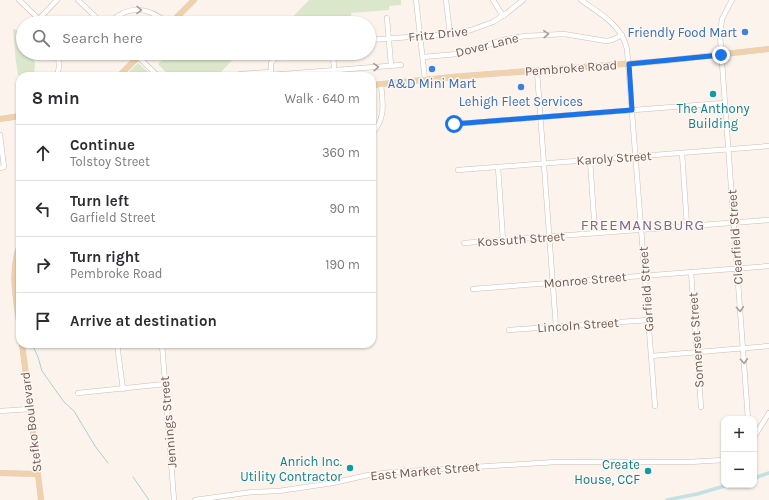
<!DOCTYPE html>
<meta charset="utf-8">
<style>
:root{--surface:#fff;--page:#f2f2f3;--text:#2b2b33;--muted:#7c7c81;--line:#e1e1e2}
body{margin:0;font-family:Karla,sans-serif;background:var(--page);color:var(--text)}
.controls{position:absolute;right:12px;bottom:12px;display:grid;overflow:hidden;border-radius:8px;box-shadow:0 1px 3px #0004}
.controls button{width:36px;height:36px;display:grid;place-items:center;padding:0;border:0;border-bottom:1px solid var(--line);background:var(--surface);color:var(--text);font:20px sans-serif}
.stop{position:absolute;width:12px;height:12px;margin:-9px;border:3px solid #1a73e8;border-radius:50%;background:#fff}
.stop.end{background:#1a73e8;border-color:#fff;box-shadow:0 1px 4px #0008}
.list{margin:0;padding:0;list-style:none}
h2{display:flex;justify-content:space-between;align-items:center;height:52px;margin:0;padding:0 16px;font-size:17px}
h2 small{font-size:13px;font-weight:400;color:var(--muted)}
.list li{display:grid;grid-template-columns:26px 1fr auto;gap:12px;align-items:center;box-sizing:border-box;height:56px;padding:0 16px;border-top:1px solid var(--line)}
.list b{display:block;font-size:15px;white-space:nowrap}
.list p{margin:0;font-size:13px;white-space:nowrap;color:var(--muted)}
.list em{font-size:13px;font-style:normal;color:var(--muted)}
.icon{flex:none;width:22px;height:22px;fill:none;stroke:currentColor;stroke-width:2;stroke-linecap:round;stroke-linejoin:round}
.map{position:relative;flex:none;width:769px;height:500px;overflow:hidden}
.search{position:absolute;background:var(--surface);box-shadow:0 1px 3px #0004;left:16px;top:16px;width:360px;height:44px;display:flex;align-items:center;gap:10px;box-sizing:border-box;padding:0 14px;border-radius:22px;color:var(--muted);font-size:15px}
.panel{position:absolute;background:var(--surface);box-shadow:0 1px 3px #0004;left:16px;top:72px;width:360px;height:276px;border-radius:12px}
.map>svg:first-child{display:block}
.green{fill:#dae7cb}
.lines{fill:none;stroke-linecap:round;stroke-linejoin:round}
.stream{stroke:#a9d1d3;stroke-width:1}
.canal{stroke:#c2e1e3;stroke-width:3.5}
.minor-casing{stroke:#cebdb5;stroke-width:5.5}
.major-casing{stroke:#d8d1ce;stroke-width:6}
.minor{stroke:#fff;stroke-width:4.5}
.major{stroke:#f1d0ac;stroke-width:5.5}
.oneway{stroke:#ab9b97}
.route{stroke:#1a73e8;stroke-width:5}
.shop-dot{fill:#3f7fe0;stroke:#fdf8f2;stroke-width:1.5}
.culture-dot{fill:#0f9aa8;stroke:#fdf8f2;stroke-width:1.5}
.labels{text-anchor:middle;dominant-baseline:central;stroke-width:3;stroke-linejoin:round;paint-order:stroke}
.shop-label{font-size:13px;fill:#366cbe;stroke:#fdf8f2}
.street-label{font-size:13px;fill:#735951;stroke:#fdf8f2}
.culture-label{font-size:13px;fill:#0d838f;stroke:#fdf8f2;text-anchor:end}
.quarter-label{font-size:15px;letter-spacing:1px;fill:#7e698e;stroke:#fdf8f2}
</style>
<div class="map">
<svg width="769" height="500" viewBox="0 0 769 500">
<rect width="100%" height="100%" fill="#fbf3ec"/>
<g class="green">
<path d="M309,0H401V5L389,6V10L351,13L352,23H287Z"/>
<path d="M13,29H15L23,37V53H33L35,64L34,76H20V86L16,62Z"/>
<path d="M169,53H174L178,57L189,53H239L217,76H170L158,64Z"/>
<path d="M138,63L152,76H125Z"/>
</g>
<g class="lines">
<g class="stream">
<path d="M32,344L38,357L42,371L64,402L74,411L95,446L108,463"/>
<path d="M133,477L149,500"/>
</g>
<g class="canal">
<path d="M754,478L769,473"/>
<path d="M667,500L697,494L728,485"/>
</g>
<g class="minor-casing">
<g id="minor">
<path d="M19,0L43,23"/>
<path d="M78,0L102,23"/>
<path d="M416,0L425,80"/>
<path d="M446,0L450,34"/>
<path d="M493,0L503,16"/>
<path d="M581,0C599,13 622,25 627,49L655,406"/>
<path d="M732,0L722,19L720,35L748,419"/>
<path d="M387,18L391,65"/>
<path d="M39,19L57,0"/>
<path d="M109,23C129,4 148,7 168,23"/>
<path d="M369,40L450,34L471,30L493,22L507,13L523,0"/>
<path d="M134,53L158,76"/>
<path d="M333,53L334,70"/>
<path d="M423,57L457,54L507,39L525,36L564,34L606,41L612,40L622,35"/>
<path d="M537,71L556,327"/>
<path d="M240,74L271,72"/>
<path d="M271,74V63L280,53"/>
<path d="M271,75L401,65"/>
<path d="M57,76L59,67L58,53"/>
<path d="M454,124L724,103"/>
<path d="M372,134C386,117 383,105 381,84"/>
<path d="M0,135L4,167L0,168"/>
<path d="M682,153L687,226"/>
<path d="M590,160L595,233"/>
<path d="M498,167L503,240"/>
<path d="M458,170L769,146"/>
<path d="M464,243L769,220"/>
<path d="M691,272L701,407"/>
<path d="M473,289L769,266"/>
<path d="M509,330L648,320"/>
<path d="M117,344L123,389"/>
<path d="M162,344L174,500"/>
<path d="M651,356L769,346"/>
<path d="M78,393L165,384"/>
<path d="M0,411L30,409"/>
<path d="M754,437L769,413"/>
<path d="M195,500L252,492L279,491L333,483L368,475L393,472L556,462H689L724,460"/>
</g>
</g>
<g class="major-casing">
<g id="major">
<path d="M171,23L194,0"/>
<path d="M119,76L142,53"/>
<path d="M372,85L463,76L663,61L769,49"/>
<path d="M0,119L20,116"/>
<path d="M20,245C9,272 17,302 20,330"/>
<path d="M22,344L29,398L41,500"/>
<path d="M0,473L37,474"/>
</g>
</g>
<use href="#minor" class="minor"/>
<use href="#major" class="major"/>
</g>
<defs><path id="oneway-chevron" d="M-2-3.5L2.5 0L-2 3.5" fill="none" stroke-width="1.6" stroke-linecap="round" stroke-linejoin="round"/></defs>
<g class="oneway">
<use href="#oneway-chevron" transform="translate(139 10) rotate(1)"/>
<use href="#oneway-chevron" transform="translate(546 34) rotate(-3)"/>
<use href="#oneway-chevron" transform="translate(376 67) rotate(-4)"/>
<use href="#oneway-chevron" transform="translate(740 309) rotate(86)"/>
<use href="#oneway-chevron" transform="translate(744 361) rotate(86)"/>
</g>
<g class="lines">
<path class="route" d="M454,124L632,110L629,64L721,55"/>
</g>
<g class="shop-dot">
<circle cx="745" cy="32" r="4"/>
<circle cx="432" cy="69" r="4"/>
<circle cx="521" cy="87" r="4"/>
</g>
<g class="culture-dot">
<circle cx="713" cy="94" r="4"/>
<circle cx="350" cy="468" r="4"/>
<circle cx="648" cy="471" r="4"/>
</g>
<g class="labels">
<g class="shop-label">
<text x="737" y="32" text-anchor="end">Friendly Food Mart</text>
<text x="432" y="83">A&amp;D Mini Mart</text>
<text x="521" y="101">Lehigh Fleet Services</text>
</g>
<g class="street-label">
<text transform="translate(438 34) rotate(-6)">Fritz Drive</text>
<text transform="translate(487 45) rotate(-14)">Dover Lane</text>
<text transform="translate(571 68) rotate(-4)">Pembroke Road</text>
<text transform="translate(614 158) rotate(-4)">Karoly Street</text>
<text transform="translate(735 237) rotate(-94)">Clearfield Street</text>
<text transform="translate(521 239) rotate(-4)">Kossuth Street</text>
<text transform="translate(585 280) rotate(-5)">Monroe Street</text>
<text transform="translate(646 289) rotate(-94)">Garfield Street</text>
<text transform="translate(578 325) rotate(-4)">Lincoln Street</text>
<text transform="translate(696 340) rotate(-94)">Somerset Street</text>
<text transform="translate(31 422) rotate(-97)">Stefko Boulevard</text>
<text transform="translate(168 422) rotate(-95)">Jennings Street</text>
<text transform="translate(425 471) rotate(-5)">East Market Street</text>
</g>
<g class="culture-label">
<text x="713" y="108" text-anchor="middle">The Anthony<tspan x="713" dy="15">Building</tspan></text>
<text x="342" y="461">Anrich Inc.<tspan x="342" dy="15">Utility Contractor</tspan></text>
<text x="640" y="464">Create<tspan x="640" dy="15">House, CCF</tspan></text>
</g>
<g class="quarter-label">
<text x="643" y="225">FREEMANSBURG</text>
</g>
</g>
</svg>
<div class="controls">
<button>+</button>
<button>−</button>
</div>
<div class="stop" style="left:454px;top:124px"></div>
<div class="stop end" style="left:721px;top:55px"></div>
<div class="search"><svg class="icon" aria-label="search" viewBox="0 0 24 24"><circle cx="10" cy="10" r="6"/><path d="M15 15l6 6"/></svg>Search here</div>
<section class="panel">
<h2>8 min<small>Walk · 640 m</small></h2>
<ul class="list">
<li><svg class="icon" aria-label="ahead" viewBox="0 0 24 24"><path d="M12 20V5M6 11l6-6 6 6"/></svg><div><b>Continue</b><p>Tolstoy Street</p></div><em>360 m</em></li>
<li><svg class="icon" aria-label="left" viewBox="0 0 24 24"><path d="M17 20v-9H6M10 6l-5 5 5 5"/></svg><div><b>Turn left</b><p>Garfield Street</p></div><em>90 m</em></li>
<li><svg class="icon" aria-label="right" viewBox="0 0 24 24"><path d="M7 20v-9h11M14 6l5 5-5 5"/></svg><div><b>Turn right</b><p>Pembroke Road</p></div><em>190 m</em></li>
<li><svg class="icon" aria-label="arrive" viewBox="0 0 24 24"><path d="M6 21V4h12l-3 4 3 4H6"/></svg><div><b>Arrive at destination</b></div></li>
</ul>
</section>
</div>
